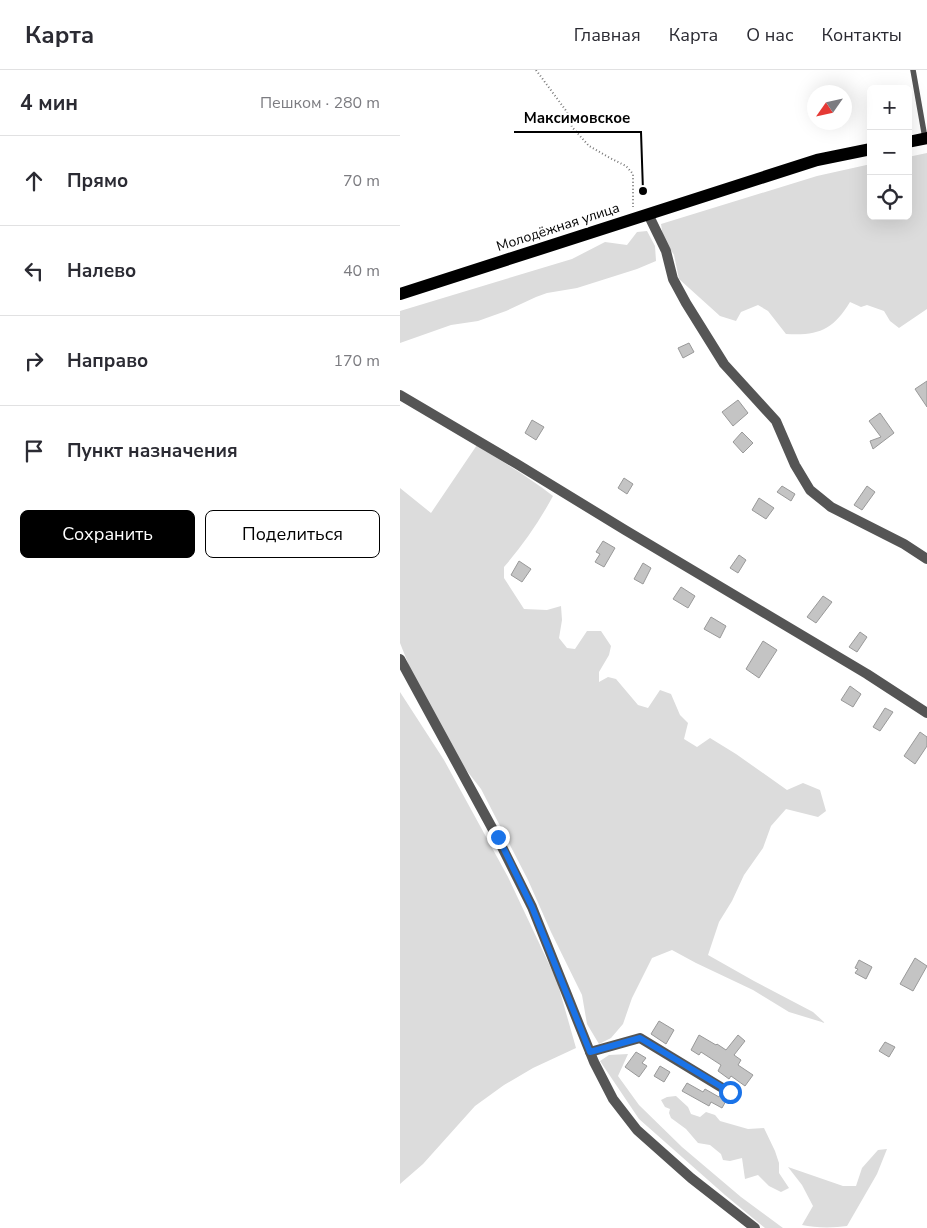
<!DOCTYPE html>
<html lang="ru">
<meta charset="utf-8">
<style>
:root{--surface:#fff;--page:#f7f7f7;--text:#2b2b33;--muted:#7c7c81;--line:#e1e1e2;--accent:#000}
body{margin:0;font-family:"Nunito Sans",sans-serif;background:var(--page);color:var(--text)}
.controls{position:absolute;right:15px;top:15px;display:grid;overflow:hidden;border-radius:8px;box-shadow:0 5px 20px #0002}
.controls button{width:45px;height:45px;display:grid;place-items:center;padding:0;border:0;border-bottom:1px solid var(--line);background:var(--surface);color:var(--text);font:25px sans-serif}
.compass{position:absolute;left:407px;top:15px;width:45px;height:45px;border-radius:50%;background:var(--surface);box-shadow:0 5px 20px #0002;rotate:236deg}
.stop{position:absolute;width:15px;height:15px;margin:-11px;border:4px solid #1a73e8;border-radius:50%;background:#fff}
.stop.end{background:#1a73e8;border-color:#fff;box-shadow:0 1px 5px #0008}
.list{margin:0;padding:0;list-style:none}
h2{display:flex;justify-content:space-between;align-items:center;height:65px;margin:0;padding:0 20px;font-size:21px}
h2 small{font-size:16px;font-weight:400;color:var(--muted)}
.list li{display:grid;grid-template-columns:32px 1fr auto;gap:15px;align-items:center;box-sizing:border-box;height:90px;padding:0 20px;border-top:1px solid var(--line)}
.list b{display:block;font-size:19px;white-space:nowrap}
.list em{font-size:16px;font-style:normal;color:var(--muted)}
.actions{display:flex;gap:10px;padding:15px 20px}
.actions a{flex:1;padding:11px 0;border:1px solid var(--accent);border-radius:8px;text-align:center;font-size:18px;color:var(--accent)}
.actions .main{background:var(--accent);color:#fff}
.icon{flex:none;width:28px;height:28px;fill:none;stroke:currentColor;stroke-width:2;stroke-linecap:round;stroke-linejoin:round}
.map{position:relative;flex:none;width:527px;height:1158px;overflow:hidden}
header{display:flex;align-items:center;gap:30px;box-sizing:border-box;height:70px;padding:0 25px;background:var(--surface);border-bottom:1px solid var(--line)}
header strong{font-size:24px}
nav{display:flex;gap:28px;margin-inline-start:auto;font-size:18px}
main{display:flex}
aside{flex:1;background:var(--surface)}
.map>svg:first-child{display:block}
.green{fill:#dcdcdc}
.building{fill:#c4c4c4;stroke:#999}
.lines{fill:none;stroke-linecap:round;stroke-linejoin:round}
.path{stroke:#777;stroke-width:2;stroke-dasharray:1 2.5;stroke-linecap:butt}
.lane{stroke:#555;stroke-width:5.5}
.street{stroke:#555;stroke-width:10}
.primary{stroke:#000;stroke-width:12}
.route{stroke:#1a73e8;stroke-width:6}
.labels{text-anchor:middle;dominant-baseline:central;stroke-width:5;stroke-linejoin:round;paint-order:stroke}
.street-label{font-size:14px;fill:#000;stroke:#fff}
.leader{fill:none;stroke:#000;stroke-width:2}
.callout-dot{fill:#000;stroke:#fff;stroke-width:2}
.callout-label{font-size:15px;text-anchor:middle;font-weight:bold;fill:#000;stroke:#fff;stroke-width:5;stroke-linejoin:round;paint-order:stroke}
</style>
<header>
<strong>Карта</strong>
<nav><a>Главная</a><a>Карта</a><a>О нас</a><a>Контакты</a></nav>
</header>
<main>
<aside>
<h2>4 мин<small>Пешком · 280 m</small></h2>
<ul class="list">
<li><svg class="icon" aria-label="ahead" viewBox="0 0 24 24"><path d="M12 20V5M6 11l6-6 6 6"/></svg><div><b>Прямо</b></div><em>70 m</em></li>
<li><svg class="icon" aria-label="left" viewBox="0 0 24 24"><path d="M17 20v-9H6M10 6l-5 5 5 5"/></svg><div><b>Налево</b></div><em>40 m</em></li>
<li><svg class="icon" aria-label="right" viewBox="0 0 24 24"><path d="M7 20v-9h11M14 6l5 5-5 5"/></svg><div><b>Направо</b></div><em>170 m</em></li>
<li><svg class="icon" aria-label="arrive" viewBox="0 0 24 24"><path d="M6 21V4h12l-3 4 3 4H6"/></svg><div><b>Пункт назначения</b></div></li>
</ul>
<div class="actions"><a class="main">Сохранить</a><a>Поделиться</a></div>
</aside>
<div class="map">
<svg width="527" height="1158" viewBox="0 0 527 1158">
<rect width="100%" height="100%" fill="#fff"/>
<g class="green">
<path d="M527,83V239L499,258L490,251L484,241L467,235L461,237L450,232C433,260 418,266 386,264L368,241L358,235L341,242L336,251L320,246L279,209L274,185L263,167L261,154L417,106L471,94V146H508V87Z"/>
<path d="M247,161L255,176L256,191L237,199L177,218L147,223L136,227L106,241L78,251L51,255L0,273V241L172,189L205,172L227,175L237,162Z"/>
<path d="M77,375C102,392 129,407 153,426C139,452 123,475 104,497V508L124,539L147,540L161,536L162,550L159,568L167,578L175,579L187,561H201L211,576L209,585L199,602V612L208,607L216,609L238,635L248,638L260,620L271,624L280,645L288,653L284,669L297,677L310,668L336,684L387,720L403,713L420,720L426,741L418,747L386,739L371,756L363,778L344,805L332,831L319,852L308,885L354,911L413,942L425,953L389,942L353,920L296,893L272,880L252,888L232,928L223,954L211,968L199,974L187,954L182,925L151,862L128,810L81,719L60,692L18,618L0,573V418L31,443Z"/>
<path d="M0,622L44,690L108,807L157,911L176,978L133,998L104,1015L75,1036L23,1094L0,1114Z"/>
<path d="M228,984L218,1006L239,1035L282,1077L341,1127L383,1158H365L325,1125L239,1049L200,991L209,985Z"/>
<path d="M276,1026L288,1037L291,1044L300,1047L306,1042L315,1045L320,1051L348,1059L364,1058L375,1081L379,1093V1103L389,1118L381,1122L369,1116L358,1105L345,1109L342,1088L330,1091L323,1090L321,1084L310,1075L298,1073L286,1059L271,1048L269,1043L270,1039L265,1037L261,1030L267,1027Z"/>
<path d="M487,1079L477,1104L447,1156C434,1158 415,1158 402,1155L413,1136L402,1115L388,1097L443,1116H456L462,1098L478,1080Z"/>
</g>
<g class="building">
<path d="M289,273L294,282L283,288L278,278Z"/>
<path d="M527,311V337L515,319Z"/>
<path d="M338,330L348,343L333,356L322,342Z"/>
<path d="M480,343L494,363L473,379L470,371L481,367L469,351Z"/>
<path d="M132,350L144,357L136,370L125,363Z"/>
<path d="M342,362L353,373L343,383L333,372Z"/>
<path d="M224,408L233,414L227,424L218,418Z"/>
<path d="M382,416L395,424L391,431L377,422Z"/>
<path d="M467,416L475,422L462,440L454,435Z"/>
<path d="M359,428L374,438L366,449L352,440Z"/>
<path d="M203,471L215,478L204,497L195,492L200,484L196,482Z"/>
<path d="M339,485L346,490L338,503L330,498Z"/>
<path d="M119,491L131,499L122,512L111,505Z"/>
<path d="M243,493L251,498L243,514L234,509Z"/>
<path d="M281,517L295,526L288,538L273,529Z"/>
<path d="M423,526L432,532L416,553L407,547Z"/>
<path d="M311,547L326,556L320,568L304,559Z"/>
<path d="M460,562L467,567L457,582L449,577Z"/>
<path d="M363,571L377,580L359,608L346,599Z"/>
<path d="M450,616L461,624L453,637L441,630Z"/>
<path d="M485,638L493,642L480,661L473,657Z"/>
<path d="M520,662L527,667V676L515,694L504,686Z"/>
<path d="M515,888L527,896L513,921L500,914Z"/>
<path d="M459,890L472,897L466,909L455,903L458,899L455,898Z"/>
<path d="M259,951L274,960L266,974L251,964Z"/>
<path d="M299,965L316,975L317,974L326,980L338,965L345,971L334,985L341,990L338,995L353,1005L345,1016L331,1006L329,1009L318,1001L321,995L301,982L299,985L291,980Z"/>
<path d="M485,972L495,977L489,987L479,981Z"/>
<path d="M236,982L246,988L242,993L247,996L239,1007L225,997Z"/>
<path d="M260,996L270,1002L264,1012L254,1006Z"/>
<path d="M287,1013L303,1022L305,1019L319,1027L320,1025L327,1029L322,1038L311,1032L309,1036L282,1021Z"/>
</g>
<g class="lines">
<path class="path" d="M136,0L167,42L172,57L189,76L210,88L226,96L233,104V137"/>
<path class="lane" d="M513,0L525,68"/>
<g class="street">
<path d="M248,144L266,181L273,209L286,233L324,294L376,351L395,395L410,420L431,437L504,474L527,489"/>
<path d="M0,325L117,394L225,460L467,604L527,643"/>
<path d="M0,589L97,767L132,837L194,992L213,1029L237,1060L291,1108L355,1158"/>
<path d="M190,982L240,968L329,1022"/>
</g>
<g class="primary">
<path d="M508,72L527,68"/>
<path d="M0,224L417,90L471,79"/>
</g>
</g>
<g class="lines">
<path class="route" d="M98,767L132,837L190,982L240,968L330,1022"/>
</g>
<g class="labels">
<g class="street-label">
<text transform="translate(158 157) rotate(-18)">Молодёжная улица</text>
</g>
</g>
<path class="leader" d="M243 121L241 62H114"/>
<circle class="callout-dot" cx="243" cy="121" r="5"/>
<g class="callout-label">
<text x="177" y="53">Максимовское</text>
</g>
</svg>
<div class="controls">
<button>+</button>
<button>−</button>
<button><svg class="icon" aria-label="locate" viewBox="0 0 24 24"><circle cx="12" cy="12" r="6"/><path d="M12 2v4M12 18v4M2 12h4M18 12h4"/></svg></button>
</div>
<svg class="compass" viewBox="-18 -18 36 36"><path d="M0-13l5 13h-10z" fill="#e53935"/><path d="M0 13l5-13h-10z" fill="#7c7c81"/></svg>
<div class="stop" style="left:330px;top:1022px"></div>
<div class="stop end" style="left:98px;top:767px"></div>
</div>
</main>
